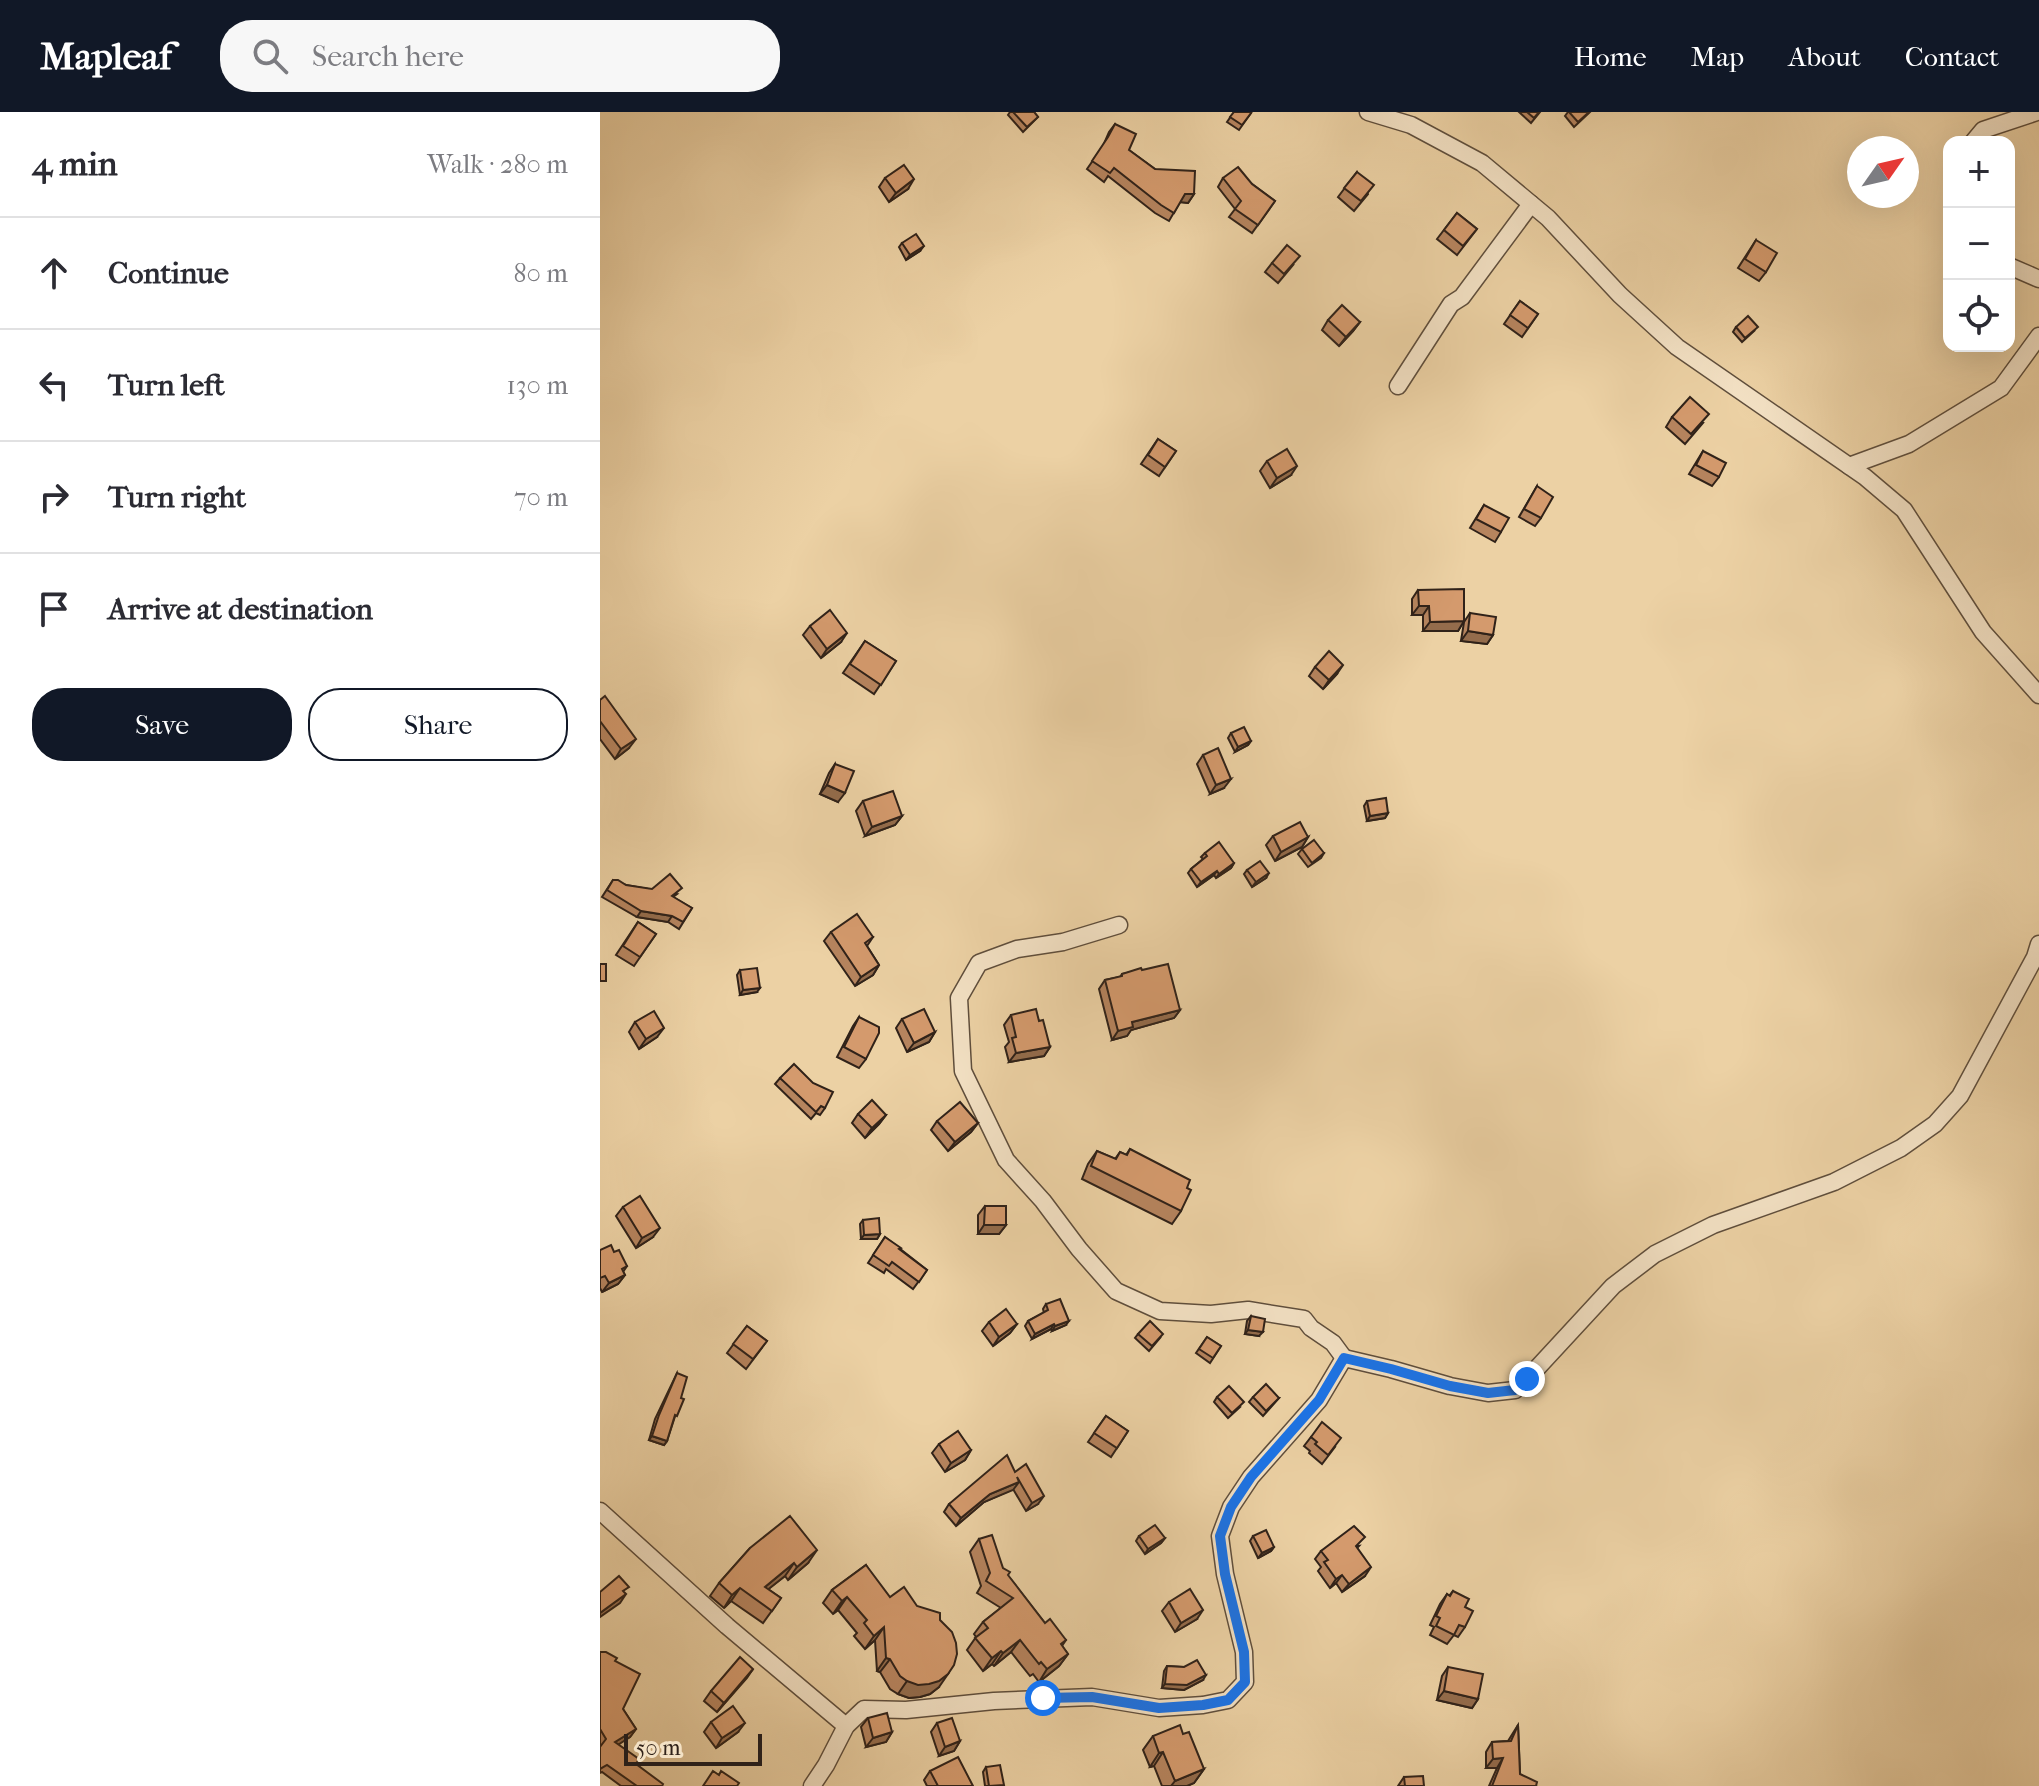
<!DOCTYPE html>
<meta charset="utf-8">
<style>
:root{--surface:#fff;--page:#f7f7f7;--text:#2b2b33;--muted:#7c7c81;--line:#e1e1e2;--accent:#111827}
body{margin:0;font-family:"IM FELL French Canon",serif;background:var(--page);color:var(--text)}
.controls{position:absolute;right:24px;top:24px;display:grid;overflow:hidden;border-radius:16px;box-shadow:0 8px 32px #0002}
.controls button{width:72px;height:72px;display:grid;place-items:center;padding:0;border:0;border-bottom:2px solid var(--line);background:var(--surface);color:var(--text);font:40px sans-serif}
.compass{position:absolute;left:1247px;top:24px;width:72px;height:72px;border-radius:50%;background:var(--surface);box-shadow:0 8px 32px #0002;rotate:56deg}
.scale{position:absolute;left:24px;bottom:20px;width:138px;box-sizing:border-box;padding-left:8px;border:4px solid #302219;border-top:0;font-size:22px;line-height:28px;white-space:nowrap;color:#302219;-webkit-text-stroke:6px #f3e1c4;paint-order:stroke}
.stop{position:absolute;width:24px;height:24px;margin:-18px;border:6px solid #1a73e8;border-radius:50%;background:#fff}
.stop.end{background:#1a73e8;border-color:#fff;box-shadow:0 2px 8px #0008}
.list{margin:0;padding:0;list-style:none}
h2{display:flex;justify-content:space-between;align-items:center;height:104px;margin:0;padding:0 32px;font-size:34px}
h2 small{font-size:26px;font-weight:400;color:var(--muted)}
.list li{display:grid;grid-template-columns:52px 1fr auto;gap:24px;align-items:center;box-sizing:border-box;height:112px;padding:0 32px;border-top:2px solid var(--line)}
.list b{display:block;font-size:30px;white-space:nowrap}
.list em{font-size:26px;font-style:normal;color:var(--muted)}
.actions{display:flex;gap:16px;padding:24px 32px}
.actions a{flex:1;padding:18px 0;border:2px solid var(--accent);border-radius:32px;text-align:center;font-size:28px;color:var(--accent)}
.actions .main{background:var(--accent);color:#fff}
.icon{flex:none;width:44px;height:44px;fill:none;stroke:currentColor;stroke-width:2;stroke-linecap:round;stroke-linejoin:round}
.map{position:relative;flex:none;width:1439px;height:1674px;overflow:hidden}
header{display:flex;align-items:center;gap:48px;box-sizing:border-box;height:112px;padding:0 40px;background:var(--accent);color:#fff}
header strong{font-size:38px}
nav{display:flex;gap:44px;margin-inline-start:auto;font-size:28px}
.search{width:560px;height:72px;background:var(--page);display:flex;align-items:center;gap:20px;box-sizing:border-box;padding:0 28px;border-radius:32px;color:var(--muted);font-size:30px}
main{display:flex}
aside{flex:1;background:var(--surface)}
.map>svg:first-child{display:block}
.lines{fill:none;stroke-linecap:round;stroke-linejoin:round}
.street-casing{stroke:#5f4e3c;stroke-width:19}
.street{stroke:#f3e1c4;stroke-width:16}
.wall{fill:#b6845e;stroke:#302219;stroke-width:2}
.shaded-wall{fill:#946c4c;stroke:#302219;stroke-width:2}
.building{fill:#d49a6d;stroke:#302219;stroke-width:2}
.route{stroke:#1a73e8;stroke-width:10}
</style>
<header>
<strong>Mapleaf</strong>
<div class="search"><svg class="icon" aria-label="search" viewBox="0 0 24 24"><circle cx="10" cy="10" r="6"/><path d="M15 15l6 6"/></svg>Search here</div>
<nav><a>Home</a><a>Map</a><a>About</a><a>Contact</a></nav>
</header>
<main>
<aside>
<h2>4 min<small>Walk · 280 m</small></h2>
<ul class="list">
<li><svg class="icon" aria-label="ahead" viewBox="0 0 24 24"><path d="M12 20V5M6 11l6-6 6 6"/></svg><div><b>Continue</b></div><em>80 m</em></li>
<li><svg class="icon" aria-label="left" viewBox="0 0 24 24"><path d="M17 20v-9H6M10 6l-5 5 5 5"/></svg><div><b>Turn left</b></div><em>130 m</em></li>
<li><svg class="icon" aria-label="right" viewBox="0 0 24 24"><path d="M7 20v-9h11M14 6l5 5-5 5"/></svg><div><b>Turn right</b></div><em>70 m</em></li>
<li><svg class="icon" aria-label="arrive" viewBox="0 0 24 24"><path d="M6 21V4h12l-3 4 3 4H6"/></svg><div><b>Arrive at destination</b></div></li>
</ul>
<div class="actions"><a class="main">Save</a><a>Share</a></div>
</aside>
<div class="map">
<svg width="1439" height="1674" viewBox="0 0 1439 1674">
<rect width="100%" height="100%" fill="#ecd1a4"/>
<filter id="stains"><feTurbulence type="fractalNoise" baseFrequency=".0025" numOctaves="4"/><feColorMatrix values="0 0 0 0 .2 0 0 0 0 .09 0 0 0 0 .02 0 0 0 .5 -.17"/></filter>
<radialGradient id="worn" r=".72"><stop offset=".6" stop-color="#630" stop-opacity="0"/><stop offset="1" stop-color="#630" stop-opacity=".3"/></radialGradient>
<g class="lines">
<g class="street-casing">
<g id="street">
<path d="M768,0L811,13L882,51L948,106L1020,183L1077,235L1265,365L1304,398L1383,520L1439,583"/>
<path d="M1373,30L1383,18L1437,0"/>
<path d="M1409,154L1439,167"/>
<path d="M798,274L851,192L862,185L931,92"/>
<path d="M1249,354L1309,332L1401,276L1439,224"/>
<path d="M519,813L463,830L417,837L379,851L359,886L363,959L406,1048L443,1089L479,1137L516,1179L560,1199L611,1202L648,1198L704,1207L711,1216L733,1231L744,1246"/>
<path d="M0,1399L127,1514L246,1614"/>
<path d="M212,1674L226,1653L246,1614L264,1597L306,1598L394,1589L492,1585L559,1596L603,1593L628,1588L645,1570L644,1540L625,1462L620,1424L631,1395L651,1365L719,1288L744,1246L791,1257L850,1274L888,1281L915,1278L927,1267L1013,1174L1055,1142L1113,1113L1234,1070L1301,1036L1335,1012L1360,984L1435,845L1439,832"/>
</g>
</g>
<use href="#street" class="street"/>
</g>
<g class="wall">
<path d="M410,0H434L438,5L423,20L408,3Z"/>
<path d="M634,0L651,1L639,18L627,10Z"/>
<path d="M919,0H940L931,11Z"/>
<path d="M968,0H990L974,15L965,4Z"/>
<path d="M515,12L529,38L555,57L594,82L588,91L580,90L569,109L555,101L508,64L504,70L487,57L503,34L509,20Z"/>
<path d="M757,60L768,82L754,99L738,85Z"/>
<path d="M285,66L308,77L289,90L279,75Z"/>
<path d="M623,66L652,72L675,89L652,121L629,105L635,97L618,75Z"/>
<path d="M857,101L877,117L857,143L837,127Z"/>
<path d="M1156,128L1166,160L1159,169L1138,156Z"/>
<path d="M302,131L320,139L306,148L299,135Z"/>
<path d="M672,151L693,153L678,171L665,160Z"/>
<path d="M920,189L938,202L922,225L904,212Z"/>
<path d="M728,208L760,210L753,219L739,234L722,218Z"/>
<path d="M1136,215L1154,219L1142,230L1133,220Z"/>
<path d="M1072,305L1103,311L1085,332L1066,315Z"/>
<path d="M558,327L576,339L559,364L541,352Z"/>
<path d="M1103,339L1119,365L1112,374L1089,362Z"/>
<path d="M667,349L691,363L670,376L660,359Z"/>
<path d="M937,374L941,406L935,414L919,405Z"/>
<path d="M884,393L901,420L895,430L870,416Z"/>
<path d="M818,478L864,509L858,519H823V503H812V487Z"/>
<path d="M870,501L893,523L887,532L861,529L864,510Z"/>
<path d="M210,514L241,530L221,546L203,523Z"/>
<path d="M265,529L296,549L274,582L243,561Z"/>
<path d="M715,555L737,562L723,577L709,564Z"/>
<path d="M0,588L29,636L15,647L0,627Z"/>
<path d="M631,621L651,629L648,633L635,640L628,626Z"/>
<path d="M603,643L624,676L610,682L597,652Z"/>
<path d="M235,652L238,690L220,682L229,661Z"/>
<path d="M263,689L302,704L295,713L265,724L256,699Z"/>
<path d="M767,689L788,701L785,706L767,709L764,694Z"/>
<path d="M673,724L708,725L702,735L675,749L666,733Z"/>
<path d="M702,737L724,741L721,746L708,755L698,742Z"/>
<path d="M605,741L634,751L631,756L616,766L614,763L597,775L588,761L591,757L603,747L601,745Z"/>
<path d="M647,758L666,766L652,775L644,762Z"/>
<path d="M13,768L26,773L77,782L73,785L92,796L79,817L68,810L37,805L2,785Z"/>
<path d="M38,810L56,822L34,854L16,843Z"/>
<path d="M231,820L273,825L267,834L279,853L273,863L255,874L224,829Z"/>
<path d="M140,858L157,880L140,883L137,863Z"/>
<path d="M542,858L580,898L574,906L531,918L527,924L512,928L499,877L505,868L520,865L522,862Z"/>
<path d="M411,903L439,909L450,935L444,944L409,950L405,935L409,930L404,913Z"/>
<path d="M259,905L266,947L259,956L237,945L253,914Z"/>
<path d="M302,907L335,920L329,930L307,940L296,916Z"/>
<path d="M35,910L57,925L39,937L29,920Z"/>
<path d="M180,966L225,996L220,1003L216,1001L211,1007L175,972Z"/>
<path d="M258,1002L286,1003L279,1012L265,1026L252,1011Z"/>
<path d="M337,1009L378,1011L371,1020L348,1039L331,1018Z"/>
<path d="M530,1037L587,1076L581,1099L572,1112L482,1067L488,1052L497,1039L515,1047L520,1040L526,1043Z"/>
<path d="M385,1094L406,1113L399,1122H378V1103Z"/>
<path d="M23,1095L53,1125L36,1136L16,1104Z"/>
<path d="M263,1108L280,1122L277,1127H261L260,1112Z"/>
<path d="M285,1125L327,1158L313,1177L286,1157L284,1161L268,1151Z"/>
<path d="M0,1138L14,1140L27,1154L23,1160L25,1163L18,1172L2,1180L0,1176Z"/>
<path d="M446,1192L466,1213L452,1219L451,1217L432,1227L425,1214L428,1209L444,1201L443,1197Z"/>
<path d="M651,1204L659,1224L645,1222L647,1209Z"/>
<path d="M389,1210L417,1212L410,1221L393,1234L382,1219Z"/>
<path d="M147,1214L167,1229L146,1257L127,1241Z"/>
<path d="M538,1222L560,1226L549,1239L535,1226Z"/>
<path d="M607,1225L621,1234L610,1251L596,1241Z"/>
<path d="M77,1261L81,1286L67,1329L64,1333L49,1328L55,1307Z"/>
<path d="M617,1285L640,1295L628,1306L614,1290Z"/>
<path d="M653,1285L679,1286L663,1304L649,1290Z"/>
<path d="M506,1304L528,1319L511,1345L488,1330Z"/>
<path d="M711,1325L735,1335L722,1352L709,1341L710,1339L704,1334Z"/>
<path d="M339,1332L371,1338L365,1348L345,1360L332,1341Z"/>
<path d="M415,1360L438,1392L426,1399L413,1377L384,1390L356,1414L344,1400L349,1392Z"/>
<path d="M539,1424L565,1426L561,1431L545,1442L536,1429Z"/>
<path d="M653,1424L674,1435L671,1439L658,1446L650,1429Z"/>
<path d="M379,1427L445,1511L466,1528L462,1534L468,1542L459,1554L439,1570L433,1562L430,1564L411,1540L394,1554L392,1552L383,1559L367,1538L376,1525L374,1522L383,1510L401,1496L377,1481L381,1474L370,1440Z"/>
<path d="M759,1434L757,1436L765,1464L742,1480L736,1471L730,1476L718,1459L721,1455L715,1447L721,1439Z"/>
<path d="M150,1436L208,1451L188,1468L185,1464L168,1477L181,1486L163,1511L131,1489L124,1496L110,1484L119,1471Z"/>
<path d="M266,1453L339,1575L330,1582L320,1585L309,1586L298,1582L290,1577L280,1560L277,1559L275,1528L265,1537L254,1524L257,1521L238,1498L233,1502L223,1491L232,1478Z"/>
<path d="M853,1479L865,1495V1515L858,1525L854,1523L847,1532L830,1523L834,1515L830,1513L840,1492L847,1482L849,1484Z"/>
<path d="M569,1490L597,1507L575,1520L562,1499Z"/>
<path d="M0,1540L15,1549L23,1597L36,1617L30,1625L18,1632L36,1652L62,1674H21L2,1660L0,1661Z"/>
<path d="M567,1554L584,1555L603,1568L584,1578L562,1576L564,1559Z"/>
<path d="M848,1555L878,1587L872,1596L837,1588L842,1564Z"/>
<path d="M153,1557L117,1600L104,1589L111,1579Z"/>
<path d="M268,1606L292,1620L286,1630L266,1635L261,1615Z"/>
<path d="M111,1610L138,1620L116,1636L104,1620Z"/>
<path d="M337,1611L360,1629L354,1639L339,1644L331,1620Z"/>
<path d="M918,1613L920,1662L936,1674H889L897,1656H886V1640L892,1630L908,1629Z"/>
<path d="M583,1622L604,1657L594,1671L587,1674H562L554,1654L550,1655L543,1638L553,1624Z"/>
<path d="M386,1655L403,1674H385L383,1660Z"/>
<path d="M330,1659L373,1674H327L324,1668Z"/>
<path d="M804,1665L824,1674H798Z"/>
</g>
<g class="shaded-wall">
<path d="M314,67L308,77L289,90L296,81Z"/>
<path d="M585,82H594L588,91L579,90Z"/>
<path d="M324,134L320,139L306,148L310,143Z"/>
<path d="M760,210L753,219L739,234L746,225Z"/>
<path d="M697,354L691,363L670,376L677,366Z"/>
<path d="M819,494H829L823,503H812Z"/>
<path d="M864,509L858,519H823L830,510Z"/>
<path d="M868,519L893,523L887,532L861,529Z"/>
<path d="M247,521L241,530L221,546L227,537Z"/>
<path d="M743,553L737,562L723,577L729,568Z"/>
<path d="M36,627L29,636L15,647L21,637Z"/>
<path d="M651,629L648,633L635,640L638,635Z"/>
<path d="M631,667L624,676L610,682L616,673Z"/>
<path d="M227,673L245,681L238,690L220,682Z"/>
<path d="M788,701L785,706L767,709L770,704Z"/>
<path d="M302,704L295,713L265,724L272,715Z"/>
<path d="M708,725L702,735L675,749L681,740Z"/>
<path d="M634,751L631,756L616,766L619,762Z"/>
<path d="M617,759L614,763L597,775L601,770Z"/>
<path d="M669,761L666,766L652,775L656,770Z"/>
<path d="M41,799L72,804L68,810L37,805Z"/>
<path d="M279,853L273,863L255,874L261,865Z"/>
<path d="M160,876L157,880L140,883L143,878Z"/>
<path d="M580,898L574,906L531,918L527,924L512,928L518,919L532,910Z"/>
<path d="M64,916L57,925L39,937L46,927Z"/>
<path d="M335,920L329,930L307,940L314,931Z"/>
<path d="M450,935L444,944L409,950L416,941Z"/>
<path d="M286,1003L279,1012L265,1026L272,1016Z"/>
<path d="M378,1011L371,1020L348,1039L355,1030Z"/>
<path d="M384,1113H406L399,1122H378Z"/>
<path d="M60,1116L53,1125L36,1136L42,1126Z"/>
<path d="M280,1122L277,1127H261L264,1123Z"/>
<path d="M25,1163L18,1172L2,1180L9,1171Z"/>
<path d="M469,1209L466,1213L452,1219L455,1214Z"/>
<path d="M417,1212L410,1221L393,1234L399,1225Z"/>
<path d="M454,1212L451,1217L432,1227L435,1222Z"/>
<path d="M648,1218L663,1220L659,1224L645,1222Z"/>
<path d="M52,1324L67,1329L64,1333L49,1328Z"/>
<path d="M371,1338L365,1348L345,1360L351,1351Z"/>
<path d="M419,1370L413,1378L384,1390L356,1414L361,1406L390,1382Z"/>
<path d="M444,1384L438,1392L426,1399L432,1391Z"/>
<path d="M565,1426L561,1431L545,1442L548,1437Z"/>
<path d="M674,1435L671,1439L658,1446L662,1441Z"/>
<path d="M217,1438L208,1451L188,1468L197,1455Z"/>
<path d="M194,1451L185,1464L156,1487L165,1475Z"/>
<path d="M771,1455L765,1464L742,1480L749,1472Z"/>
<path d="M742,1463L736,1471L730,1476L736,1467Z"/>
<path d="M140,1476L131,1489L124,1496L132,1483Z"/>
<path d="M26,1482L20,1491L0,1505V1501Z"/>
<path d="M247,1485L238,1498L233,1502L242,1489Z"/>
<path d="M603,1498L597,1507L575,1520L581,1511Z"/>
<path d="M284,1515L275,1528L265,1537L274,1524Z"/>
<path d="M420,1528L411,1540L394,1554L403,1541Z"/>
<path d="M401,1539L392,1552L383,1559L392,1546Z"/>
<path d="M468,1542L459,1554L439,1570L447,1557Z"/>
<path d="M286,1546L290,1547L280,1560L277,1559Z"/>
<path d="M153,1557L147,1566L117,1600L124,1591Z"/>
<path d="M348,1562L339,1575L330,1582L320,1585L309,1586L298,1582L307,1569Z"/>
<path d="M606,1563L603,1568L584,1578L562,1576L565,1572Z"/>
<path d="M844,1579L878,1587L872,1596L837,1588Z"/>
<path d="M145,1611L138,1620L116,1636L122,1626Z"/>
<path d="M36,1617L30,1625L10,1638L15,1630Z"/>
<path d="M292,1620L286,1630L266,1635L273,1626Z"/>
<path d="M360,1629L354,1639L339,1644L345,1635Z"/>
<path d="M563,1640L554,1654L550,1655L559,1641Z"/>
<path d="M903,1646L897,1656H886L893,1647Z"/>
<path d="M604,1657L594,1671L587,1674H571L575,1669Z"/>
</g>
<g class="building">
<path d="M413,0H434L438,5L427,15Z"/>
<path d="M634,0H650L651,1L642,13L630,5Z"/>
<path d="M927,0H939L934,6Z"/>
<path d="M969,0H989L978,10Z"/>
<path d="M515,12L536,22L529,38L555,57L595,59L594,82H585L574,101L561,93L514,56L510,61L492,49L508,25Z"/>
<path d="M304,53L314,67L296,81L285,66Z"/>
<path d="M638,55L652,72L675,89L658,113L635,97L641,89L623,66Z"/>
<path d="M757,60L774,73L761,89L744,76Z"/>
<path d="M857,101L877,117L863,134L844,118Z"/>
<path d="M316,122L324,134L310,143L302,131Z"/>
<path d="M1156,128L1177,141L1166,160L1145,147Z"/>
<path d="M687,133L700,144L684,162L672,151Z"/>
<path d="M920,189L938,202L928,216L910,203Z"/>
<path d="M742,193L760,210L746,225L728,208Z"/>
<path d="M1148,204L1158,215L1145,226L1136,215Z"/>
<path d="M1090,285L1109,302L1091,322L1072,305Z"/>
<path d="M558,327L576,339L565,355L548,343Z"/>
<path d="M687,337L697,354L677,366L667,349Z"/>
<path d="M1103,339L1126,351L1119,365L1096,353Z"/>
<path d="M937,374L953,385L941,406L924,397Z"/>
<path d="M884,393L909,406L901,420L876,407Z"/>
<path d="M864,477V509L830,510L829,494H819L818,478Z"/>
<path d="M230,498L247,521L227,537L210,514Z"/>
<path d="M870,501L896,505L893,523L868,519Z"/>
<path d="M265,529L296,549L281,573L250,552Z"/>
<path d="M729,539L743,553L729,568L715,555Z"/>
<path d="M5,584L36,627L21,637L0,609V588Z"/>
<path d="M644,615L651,629L638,635L631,621Z"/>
<path d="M618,636L631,667L616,673L603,643Z"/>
<path d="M235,652L254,659L245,681L227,673Z"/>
<path d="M293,679L302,704L272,715L263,689Z"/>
<path d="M786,686L788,701L770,704L767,689Z"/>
<path d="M700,710L708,725L681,740L673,724Z"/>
<path d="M714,728L724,741L712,751L702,737Z"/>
<path d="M619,730L634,751L619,762L617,759L601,770L591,757L607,744L605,741Z"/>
<path d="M660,749L669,761L656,770L647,758Z"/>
<path d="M70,762L82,776L72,784L92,796L83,810L72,804L41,799L7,778L13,768H18L26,773L52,777Z"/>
<path d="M257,802L273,825L265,831L279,853L261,865L231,820Z"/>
<path d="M38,810L56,822L40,845L23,834Z"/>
<rect x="0" y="852" width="6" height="17"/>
<path d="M568,852L580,898L532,910L533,915L518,919L505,868L522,864V862L541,856L542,858Z"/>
<path d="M157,856L160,876L143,878L140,858Z"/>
<path d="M324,897L335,920L314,931L302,907Z"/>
<path d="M436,897L439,909L443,908L450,935L416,941L412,926L416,925L411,903Z"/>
<path d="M54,899L64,916L46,927L35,910Z"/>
<path d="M259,905L279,915V921L266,947L244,935Z"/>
<path d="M194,952L213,971L233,980L225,996L221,994L216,1000L180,966Z"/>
<path d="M272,988L286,1003L272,1016L258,1002Z"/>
<path d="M360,990L378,1011L355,1030L337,1009Z"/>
<path d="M530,1037L590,1068L587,1076L591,1078L581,1099L491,1054L497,1039L516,1047L520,1040L527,1043Z"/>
<path d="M40,1084L60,1116L42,1126L23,1095Z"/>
<path d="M385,1094H406V1113H384Z"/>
<path d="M279,1106L280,1122L264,1123L263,1108Z"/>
<path d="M285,1125L301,1136L299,1137L327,1158L319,1170L292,1150L289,1154L273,1143Z"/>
<path d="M11,1133L14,1140L19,1138L27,1154L22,1157L25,1163L9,1171L5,1164L0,1166V1138Z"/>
<path d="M460,1187L469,1209L455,1214L454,1212L435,1222L428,1209L448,1198L446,1192Z"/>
<path d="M406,1197L417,1212L399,1225L389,1210Z"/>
<path d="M651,1204L665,1207L663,1220L648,1218Z"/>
<path d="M550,1209L563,1222L552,1234L538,1222Z"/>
<path d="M147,1214L167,1229L153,1247L133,1232Z"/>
<path d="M607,1225L621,1234L613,1246L599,1237Z"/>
<path d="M77,1261L87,1265L81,1286L84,1287L77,1304L75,1303L67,1329L52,1324L59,1303Z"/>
<path d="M666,1272L679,1286L666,1299L653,1285Z"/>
<path d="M629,1274L644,1290L632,1301L617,1285Z"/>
<path d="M506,1304L528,1319L517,1336L494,1321Z"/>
<path d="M722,1310L741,1326L728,1343L715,1332L717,1330L711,1325Z"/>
<path d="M358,1319L371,1338L351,1351L339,1332Z"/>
<path d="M407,1343L415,1360L426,1352L444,1384L432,1391L417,1365L419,1370L390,1382L361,1406L349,1392Z"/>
<path d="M190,1404L217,1438L197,1455L194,1451L165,1475L181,1486L172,1499L140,1476L132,1483L119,1471L150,1436Z"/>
<path d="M555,1413L565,1426L548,1437L539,1424Z"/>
<path d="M754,1414L765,1425L756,1434L771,1455L749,1472L742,1463L736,1467L724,1450L728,1448L721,1439Z"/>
<path d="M666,1418L674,1435L662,1441L653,1424Z"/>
<path d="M392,1423L403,1456L410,1460L408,1463L445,1511L450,1507L466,1528L461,1532L468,1542L447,1557L441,1550L439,1552L420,1528L403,1541L401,1539L392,1546L375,1526L388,1516L383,1510L413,1486L386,1469L390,1461L379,1427Z"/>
<path d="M266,1453L290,1485L304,1475L317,1494L340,1501V1508L352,1520L356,1531L357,1542L354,1553L348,1562L339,1569L329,1572L318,1573L307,1569L300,1564L290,1547L286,1546L284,1515L274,1524L264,1511L267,1508L247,1485L242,1489L232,1478Z"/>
<path d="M19,1464L29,1475L23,1479L26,1482L0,1501V1480Z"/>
<path d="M590,1477L603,1498L581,1511L569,1490Z"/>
<path d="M853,1479L869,1487L865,1495L873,1499L865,1515L859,1513L854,1523L836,1514L840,1506L836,1504L847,1482L850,1484Z"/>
<path d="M0,1540H6L17,1546L15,1549L40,1562L23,1597L36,1617L15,1630L39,1647L36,1652L63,1672L62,1674H37L7,1653L0,1657V1635L6,1627L0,1617Z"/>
<path d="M140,1545L153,1557L124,1591L111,1579Z"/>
<path d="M597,1548L606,1563L587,1573L565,1572L567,1554L584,1555Z"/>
<path d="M848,1555L883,1562L878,1587L844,1579Z"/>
<path d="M133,1594L145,1611L122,1626L111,1610Z"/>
<path d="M287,1601L292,1620L273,1626L268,1606Z"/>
<path d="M352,1606L360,1629L345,1635L337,1611Z"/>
<path d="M580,1613L583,1622L589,1620L604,1657L575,1669L563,1640L559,1641L553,1624Z"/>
<path d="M918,1613L920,1662L937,1670L936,1674H892L903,1646L893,1647L892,1630L911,1629Z"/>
<path d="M358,1645L373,1674H338L330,1659Z"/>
<path d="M400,1653L404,1673L389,1674L386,1655Z"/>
<path d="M113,1659L119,1663L121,1659L139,1671L137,1674H103Z"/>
<path d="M823,1664L824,1674H805L804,1665Z"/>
</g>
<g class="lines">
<path class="route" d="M443,1586L492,1585L559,1596L603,1593L628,1588L645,1570L644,1540L625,1462L620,1424L631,1395L651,1365L719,1288L744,1246L791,1257L850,1274L888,1281L915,1278L927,1267"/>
</g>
<rect width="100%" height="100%" filter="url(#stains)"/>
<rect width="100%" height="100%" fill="url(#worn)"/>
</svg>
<div class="controls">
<button>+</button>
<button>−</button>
<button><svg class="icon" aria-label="locate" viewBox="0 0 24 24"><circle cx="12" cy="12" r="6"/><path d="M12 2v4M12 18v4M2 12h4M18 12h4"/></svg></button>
</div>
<svg class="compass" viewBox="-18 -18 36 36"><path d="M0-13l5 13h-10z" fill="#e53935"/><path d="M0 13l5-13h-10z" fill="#7c7c81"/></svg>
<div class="scale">50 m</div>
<div class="stop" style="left:443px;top:1586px"></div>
<div class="stop end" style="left:927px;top:1267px"></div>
</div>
</main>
